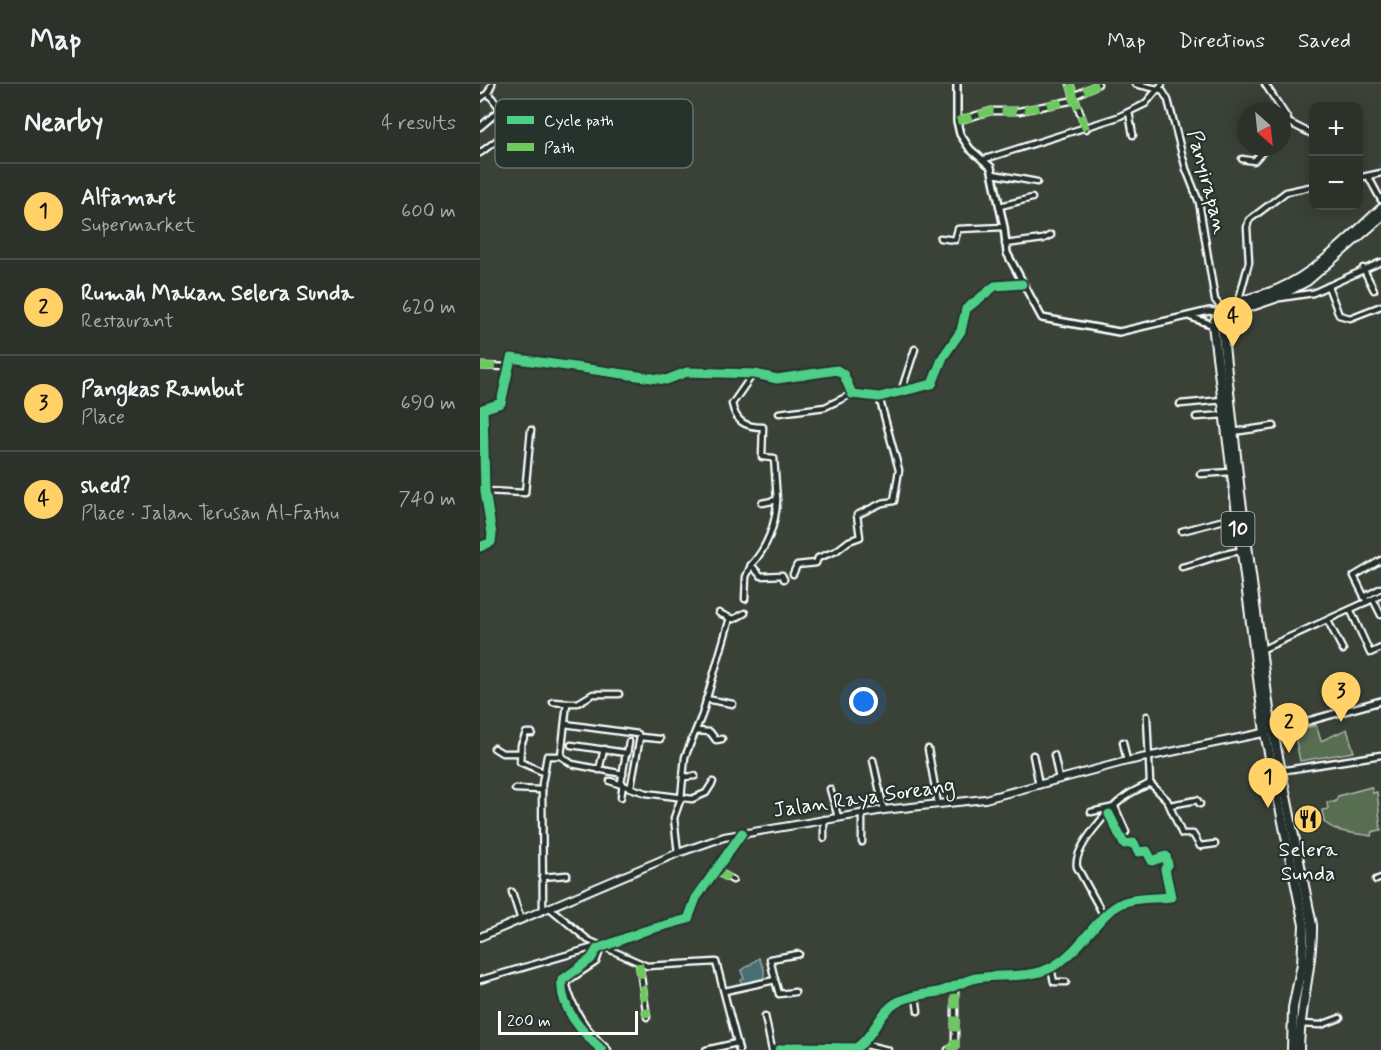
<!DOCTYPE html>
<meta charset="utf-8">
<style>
:root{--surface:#2c322a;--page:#383e36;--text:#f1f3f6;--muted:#a6aaa8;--line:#484d47;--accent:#ffd166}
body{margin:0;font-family:Mynerve,sans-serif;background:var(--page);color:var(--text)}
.controls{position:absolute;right:18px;top:18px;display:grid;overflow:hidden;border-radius:12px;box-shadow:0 3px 15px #0003}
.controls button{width:54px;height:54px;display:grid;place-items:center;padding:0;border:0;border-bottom:2px solid var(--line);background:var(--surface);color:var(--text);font:30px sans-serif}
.compass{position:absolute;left:757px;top:18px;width:54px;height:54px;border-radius:50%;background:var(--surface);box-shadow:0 3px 15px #0003;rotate:153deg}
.scale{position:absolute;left:18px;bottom:15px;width:140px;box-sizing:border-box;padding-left:6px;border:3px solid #fff;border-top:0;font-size:16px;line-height:21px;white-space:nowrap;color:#fff;-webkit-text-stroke:4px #26332d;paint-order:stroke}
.you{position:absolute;left:384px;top:618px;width:21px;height:21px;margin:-15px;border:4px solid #fff;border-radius:50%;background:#1a73e8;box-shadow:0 0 0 9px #1a73e833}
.badge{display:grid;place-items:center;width:39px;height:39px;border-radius:50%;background:var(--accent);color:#111;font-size:20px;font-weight:700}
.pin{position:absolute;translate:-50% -50px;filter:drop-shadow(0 2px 3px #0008)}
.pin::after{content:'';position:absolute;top:32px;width:21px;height:18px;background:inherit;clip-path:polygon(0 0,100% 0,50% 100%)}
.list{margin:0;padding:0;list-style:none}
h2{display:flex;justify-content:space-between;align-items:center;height:78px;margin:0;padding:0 24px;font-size:26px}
h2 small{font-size:20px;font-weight:400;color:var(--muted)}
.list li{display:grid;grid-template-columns:39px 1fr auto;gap:18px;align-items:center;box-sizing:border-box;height:96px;padding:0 24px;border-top:2px solid var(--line)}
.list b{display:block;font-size:22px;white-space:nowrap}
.list p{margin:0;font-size:20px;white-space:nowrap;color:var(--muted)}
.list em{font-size:20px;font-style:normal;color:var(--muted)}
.map{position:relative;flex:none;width:901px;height:966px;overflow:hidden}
header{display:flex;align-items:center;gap:36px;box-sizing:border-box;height:84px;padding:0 30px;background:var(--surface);border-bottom:2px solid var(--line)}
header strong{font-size:28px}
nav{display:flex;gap:33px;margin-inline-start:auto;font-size:21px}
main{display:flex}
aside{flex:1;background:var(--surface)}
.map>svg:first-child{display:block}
.green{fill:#596e51;stroke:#acb6a8;stroke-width:1.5}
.water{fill:#4a6d70;stroke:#92a7a9;stroke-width:1.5}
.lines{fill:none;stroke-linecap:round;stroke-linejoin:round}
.minor-casing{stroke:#fff;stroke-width:9}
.tertiary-casing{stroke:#fff;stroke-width:10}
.secondary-casing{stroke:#fff;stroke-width:10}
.trunk-casing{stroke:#fff;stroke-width:12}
.minor{stroke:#26332d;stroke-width:4.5}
.tertiary{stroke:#26332d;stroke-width:5}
.secondary{stroke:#26332d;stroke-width:6}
.trunk{stroke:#26332d;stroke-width:8}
.quiet{stroke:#6dc95d;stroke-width:8;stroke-dasharray:15 8;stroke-linecap:butt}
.cycleway-casing{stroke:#26332d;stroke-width:13}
.cycleway{stroke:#4dcf88;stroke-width:9}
.labels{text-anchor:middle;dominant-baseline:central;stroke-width:4.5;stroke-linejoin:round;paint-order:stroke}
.shield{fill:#26332d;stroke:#bec2c0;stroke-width:1.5}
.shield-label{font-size:20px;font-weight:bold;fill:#fff}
.street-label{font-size:21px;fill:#fff;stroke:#26332d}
.poi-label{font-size:21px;fill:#fff;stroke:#26332d}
.key{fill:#26332d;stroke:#67706c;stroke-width:1.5}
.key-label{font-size:16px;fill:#fff}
</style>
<header>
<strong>Map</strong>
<nav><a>Map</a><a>Directions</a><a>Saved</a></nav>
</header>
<main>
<aside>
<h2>Nearby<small>4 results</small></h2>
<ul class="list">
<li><span class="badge">1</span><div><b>Alfamart</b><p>Supermarket</p></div><em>600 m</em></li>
<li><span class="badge">2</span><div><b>Rumah Makan Selera Sunda</b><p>Restaurant</p></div><em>620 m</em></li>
<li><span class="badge">3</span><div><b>Pangkas Rambut</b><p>Place</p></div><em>690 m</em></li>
<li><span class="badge">4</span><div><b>shed?</b><p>Place · Jalan Terusan Al-Fathu</p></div><em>740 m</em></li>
</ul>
</aside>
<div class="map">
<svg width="901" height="966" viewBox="0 0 901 966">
<rect width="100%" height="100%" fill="#3a4238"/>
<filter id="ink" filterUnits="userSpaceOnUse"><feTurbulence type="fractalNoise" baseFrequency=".0167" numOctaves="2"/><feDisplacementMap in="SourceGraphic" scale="12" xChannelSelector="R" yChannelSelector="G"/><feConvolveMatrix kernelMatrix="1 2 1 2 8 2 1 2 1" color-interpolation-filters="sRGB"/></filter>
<g filter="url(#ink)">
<g class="green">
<path d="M836,641L841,657L867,645L874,668L820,677L814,647Z"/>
<path d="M891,703L893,709L897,708L901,746L892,748L891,752C873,748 860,751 844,738L842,726L848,725L847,718H855L858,712Z"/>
</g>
<path class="water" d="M279,874L284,885V897L262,902L261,896L264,894L261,887Z"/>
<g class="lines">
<g class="minor-casing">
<g id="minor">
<path d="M590,0L594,12"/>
<path d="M655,0L682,6L688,16L706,85L719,118L735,216L743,226"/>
<path d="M785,0L808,35L802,46"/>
<path d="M0,15L8,9L12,0"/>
<path d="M649,28L653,51"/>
<path d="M477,37L511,27H539L595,16"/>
<path d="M808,38L834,51"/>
<path d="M0,43L21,25"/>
<path d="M606,45L594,12L618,0"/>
<path d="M0,69L25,50L33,41L8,9"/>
<path d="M505,75L638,33L665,20L682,0"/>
<path d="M762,75L774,77L787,63"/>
<path d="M513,90L557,98"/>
<path d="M888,92L901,116"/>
<path d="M878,94L901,89"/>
<path d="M520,122L552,114"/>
<path d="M460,154L475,156L478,145L524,143"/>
<path d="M525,160L563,155L571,151"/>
<path d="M883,184L894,206"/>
<path d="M848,202L859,231L870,234L901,222"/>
<path d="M800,214L833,209L901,178"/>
<path d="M758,219L769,178L767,143L769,136L806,108L834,102"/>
<path d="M0,282L28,283"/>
<path d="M273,290L252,320C256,338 265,343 283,343L282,373L294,374L297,416L282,419"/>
<path d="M421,308L435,265"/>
<path d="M700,320L743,316"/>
<path d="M299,329L345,323L372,310"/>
<path d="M716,333L745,331"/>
<path d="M753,348L794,342"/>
<path d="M720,390L751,388"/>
<path d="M5,407L45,409L51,346"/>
<path d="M297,416C296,440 287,464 271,481L281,492L302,491L304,495"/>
<path d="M702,447L756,433"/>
<path d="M702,483C722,479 740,469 761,467"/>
<path d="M313,490L317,481L336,479L338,474L356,467L369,457L380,453L377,431L402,419L414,417L419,386L399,313"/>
<path d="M884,513L901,504"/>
<path d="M265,515L266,493L271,481"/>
<path d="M893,515L901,511"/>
<path d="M887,518L874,492L901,476"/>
<path d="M871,527L890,569L901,564"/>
<path d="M250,534L254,535L265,529"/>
<path d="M848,537L863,566"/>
<path d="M781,566L893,515L901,531"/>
<path d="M226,615L253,620"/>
<path d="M73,618L87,619"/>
<path d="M85,640L158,650"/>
<path d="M216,647L230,648L236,656L242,655"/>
<path d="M52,649H46L41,661L40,678L63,688"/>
<path d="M643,658L647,677"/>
<path d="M91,661L146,669L141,699"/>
<path d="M14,664L22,669H40"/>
<path d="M448,665L458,720"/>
<path d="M147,670L149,658"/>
<path d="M553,671L559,701"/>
<path d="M574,671L579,695"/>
<path d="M81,672L87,619H98L113,610H139"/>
<path d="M393,676L404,726"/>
<path d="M119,686L124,665"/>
<path d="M800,687L901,671"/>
<path d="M204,693L215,692"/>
<path d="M130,697L166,709L212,715L226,709L233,698"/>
<path d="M670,699L687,716L702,750H713L720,762L735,760"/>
<path d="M151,702L160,653L180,655"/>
<path d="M35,705L62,706"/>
<path d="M350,705L358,733"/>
<path d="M141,713L143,700"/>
<path d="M690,721L717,716L720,720"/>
<path d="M611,728L635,723L646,748"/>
<path d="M382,729V758"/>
<path d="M344,735V754"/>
<path d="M198,769L194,734L201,714L205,673L222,631L250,534L239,529"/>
<path d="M236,787L253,796"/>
<path d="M62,793L87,791"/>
<path d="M896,796L901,794"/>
<path d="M32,808L41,836"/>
<path d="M70,824L108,856L167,882L236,878L259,966"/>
<path d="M63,827L62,700L67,672H81L92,680L143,690"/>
<path d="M624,832L597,783C593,764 630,724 645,713C652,707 662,704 670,699L667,632"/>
<path d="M121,864L116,878L86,898C93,927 106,946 128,966"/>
<path d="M159,879L167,933"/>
<path d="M571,884L574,898H586"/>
<path d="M0,896L118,862"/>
<path d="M295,896L290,875L319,870"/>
<path d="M245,907L295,896L299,910L315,908"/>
<path d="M436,912L438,927"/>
<path d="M285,932L292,966"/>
<path d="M820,940L841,941L860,934"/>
<path d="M382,960L408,966"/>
<path d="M122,966C103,949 79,924 82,896L111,875L117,865L164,847L208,835L216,814L262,749"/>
<path d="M226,966L257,959"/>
<path d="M299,966L314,963L376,964C395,952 399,925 422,916C433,911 446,910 458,908C471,905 483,897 496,894C521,890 550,895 572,883C602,867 617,830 642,819C657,813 676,815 691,813L685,785L688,781L686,772L672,777L667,767L658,768L654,759L644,760L629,730"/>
<path d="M468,966L475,963V902"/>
</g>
</g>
<g class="tertiary-casing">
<g id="tertiary">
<path d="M477,0V37L480,50L490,65L511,83L524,143L527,169L562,234L639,248L729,227L739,229"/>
<path d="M711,233L733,241"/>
<path d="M0,463L11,458L12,450L5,407L3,325L21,319L31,274L186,296L207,288L275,290L297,295L357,286L364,291L372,310L399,313L452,300L463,273L481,247L486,225L515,202L542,200"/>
<path d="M792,647L901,617"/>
</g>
</g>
<g class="secondary-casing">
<path id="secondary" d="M0,853L198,769L244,753L404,726L505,715L647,677L788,648"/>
</g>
<g class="trunk-casing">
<g id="trunk">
<path d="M812,966L813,924L822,880L824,841L785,649L733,241C742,216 777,215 799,205C839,187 869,154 901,125"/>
<path d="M819,966C819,924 833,883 832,841L790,633L760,409L742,243L748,230L795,214L827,197L901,133"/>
</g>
</g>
<use href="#minor" class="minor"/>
<use href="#tertiary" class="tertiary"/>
<use href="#secondary" class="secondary"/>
<use href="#trunk" class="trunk"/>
<g class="quiet">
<path d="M590,0L594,12"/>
<path d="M477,37L511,27H539L595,16"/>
<path d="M606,45L594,12L618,0"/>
<path d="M0,282L28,283"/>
<path d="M236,787L253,796"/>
<path d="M159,879L167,933"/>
<path d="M468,966L475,963V902"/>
</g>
<g class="cycleway-casing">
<g id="cycleway">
<path d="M0,463L11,458L12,450L5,407L3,325L21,319L31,274L186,296L207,288L275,290L297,295L357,286L364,291L372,310L399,313L452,300L463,273L481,247L486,225L515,202L542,200"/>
<path d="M122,966C103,949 79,924 82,896L111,875L117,865L164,847L208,835L216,814L262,749"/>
<path d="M299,966L314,963L376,964C395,952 399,925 422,916C433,911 446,910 458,908C471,905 483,897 496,894C521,890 550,895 572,883C602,867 617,830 642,819C657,813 676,815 691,813L685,785L688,781L686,772L672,777L667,767L658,768L654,759L644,760L629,730"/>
</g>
</g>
<use href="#cycleway" class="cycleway"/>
</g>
</g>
<defs>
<g id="restaurant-disc" transform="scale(1.5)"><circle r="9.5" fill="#ffd166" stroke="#26332d"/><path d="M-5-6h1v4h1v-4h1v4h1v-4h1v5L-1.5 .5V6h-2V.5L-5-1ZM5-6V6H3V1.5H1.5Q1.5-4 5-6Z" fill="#111"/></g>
</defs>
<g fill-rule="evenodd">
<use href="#restaurant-disc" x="828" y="735"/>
</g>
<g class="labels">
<rect class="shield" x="741.5" y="428" width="33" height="34" rx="4.5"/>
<g class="shield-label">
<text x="758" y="445">10</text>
</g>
<g class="street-label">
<text transform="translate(727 98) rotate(75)">Panyirapan</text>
<text transform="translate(384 714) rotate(-8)">Jalan Raya Soreang</text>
</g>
<g class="poi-label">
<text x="828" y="766">Selera<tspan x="828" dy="24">Sunda</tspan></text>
</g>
</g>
<rect x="15" y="15" width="198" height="69" rx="9" class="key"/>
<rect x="27" y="32" width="27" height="8" fill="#4dcf88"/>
<rect x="27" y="59" width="27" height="8" fill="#6dc95d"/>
<g class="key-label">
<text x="64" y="42">Cycle path</text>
<text x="64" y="69">Path</text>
</g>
</svg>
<div class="controls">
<button>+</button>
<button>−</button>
</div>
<svg class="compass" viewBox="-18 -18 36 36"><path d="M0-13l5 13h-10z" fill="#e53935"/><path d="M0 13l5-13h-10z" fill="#a6aaa8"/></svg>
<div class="scale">200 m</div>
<div class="you"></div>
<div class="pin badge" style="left:788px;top:724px">1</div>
<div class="pin badge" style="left:809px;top:669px">2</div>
<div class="pin badge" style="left:861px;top:638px">3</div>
<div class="pin badge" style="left:753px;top:263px">4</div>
</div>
</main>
